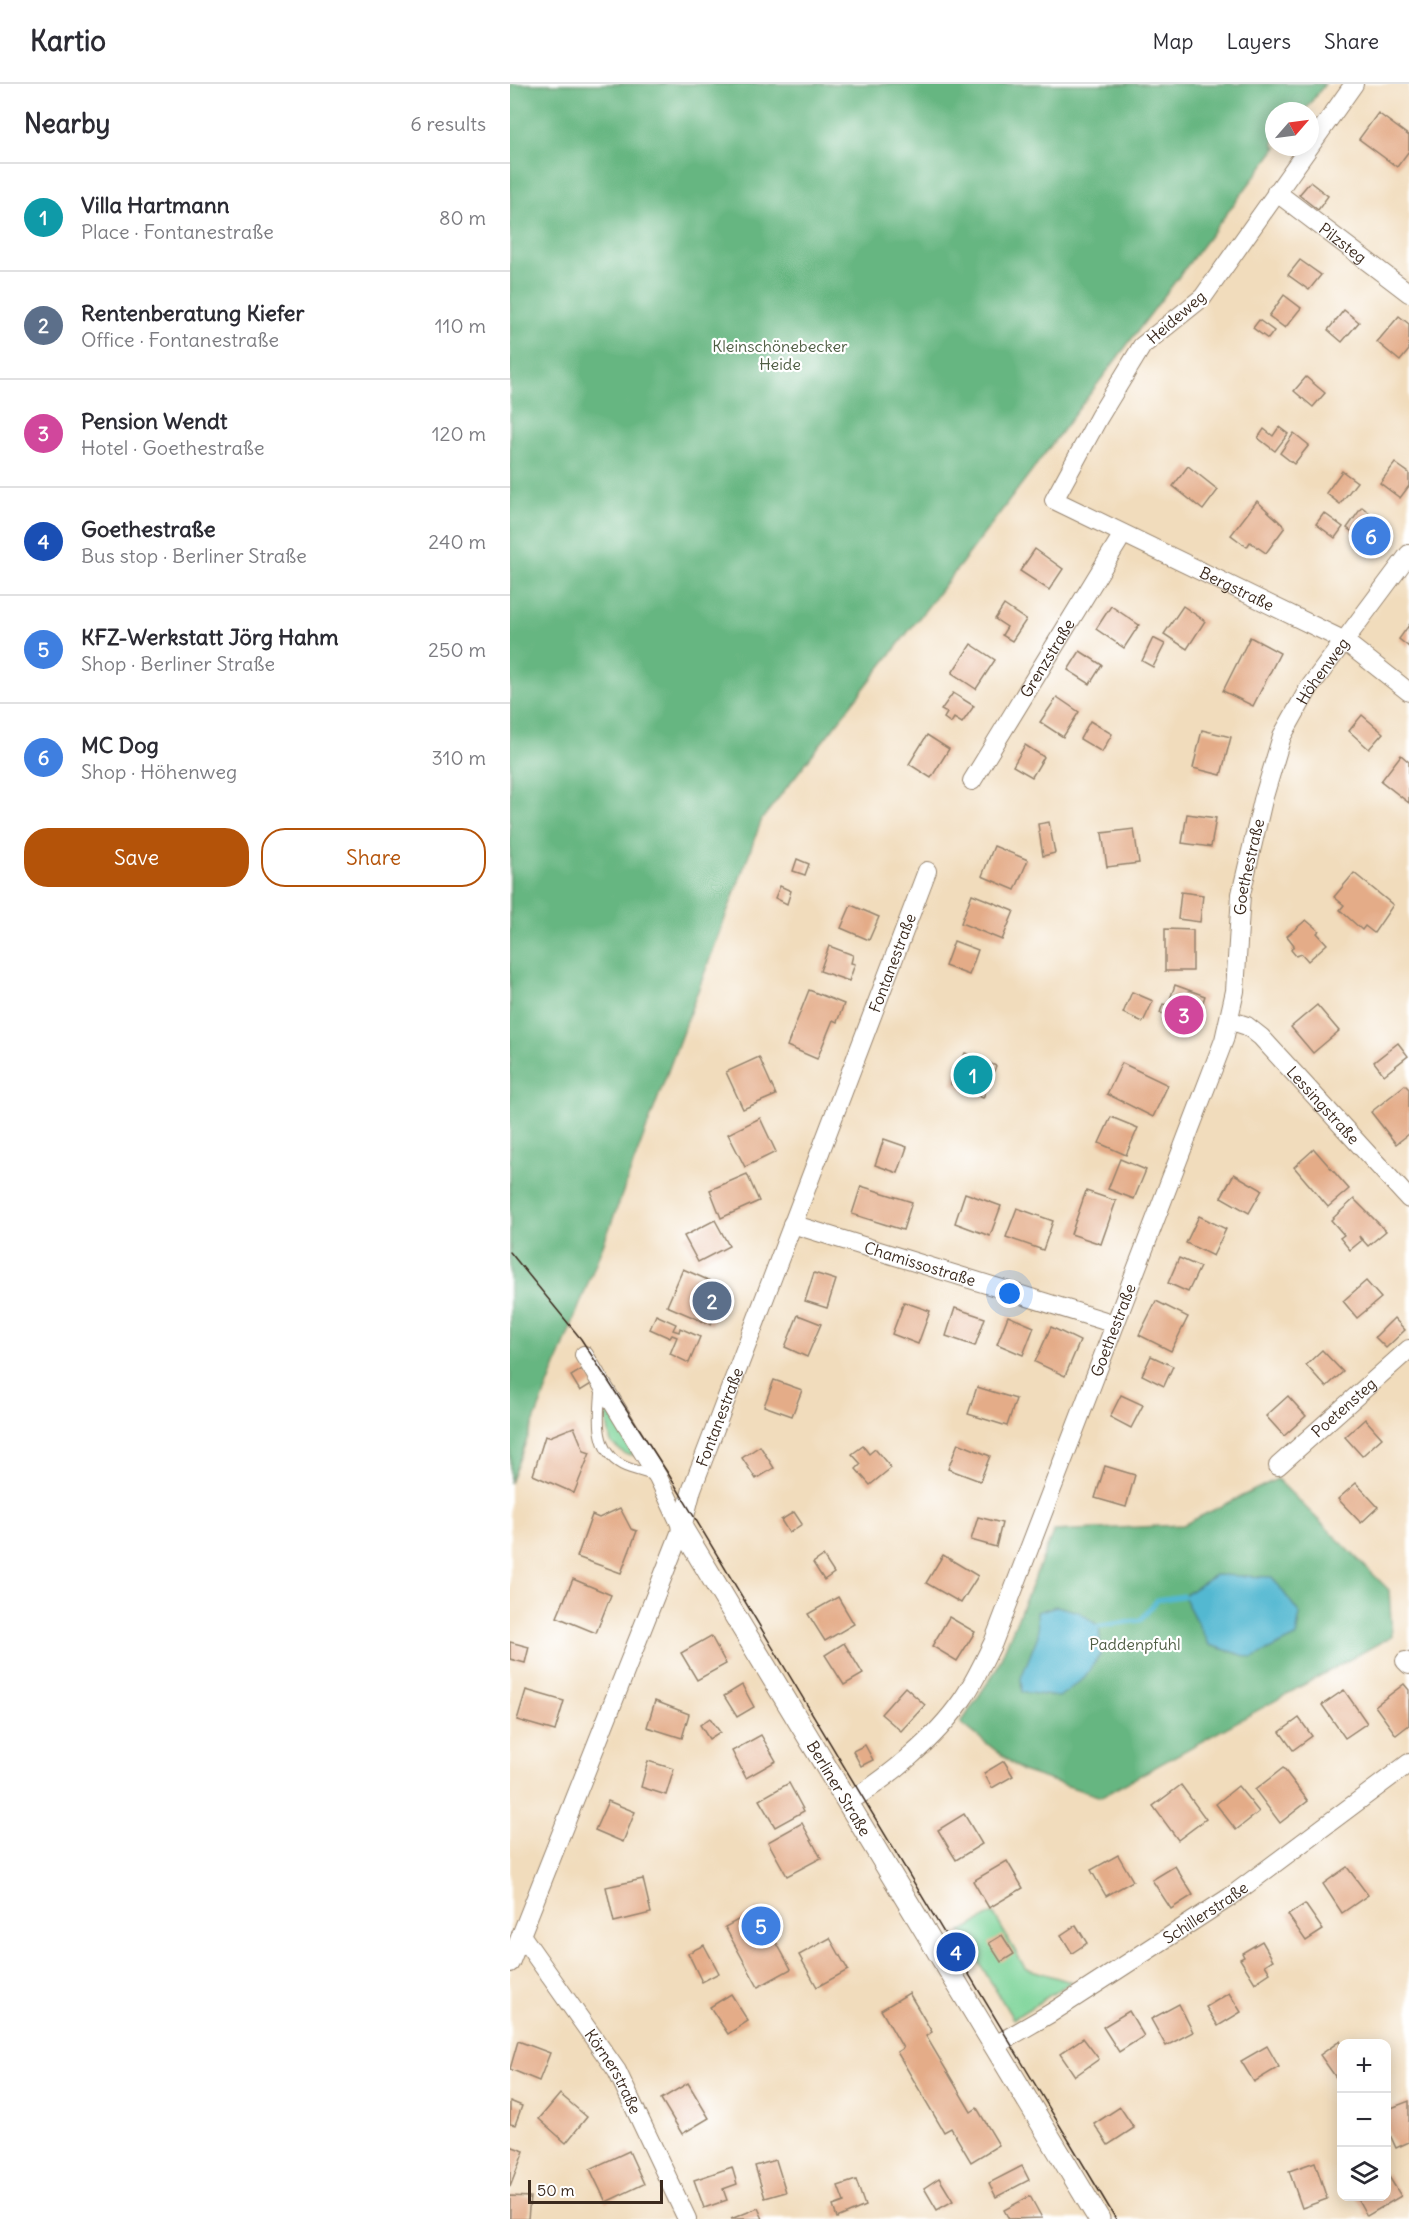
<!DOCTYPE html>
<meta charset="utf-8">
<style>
:root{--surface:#fff;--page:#f2f2f3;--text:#2b2b33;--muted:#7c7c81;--line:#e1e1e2;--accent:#b45309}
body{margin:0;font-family:Delius,sans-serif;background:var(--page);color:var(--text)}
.controls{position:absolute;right:18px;bottom:18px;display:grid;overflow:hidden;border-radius:12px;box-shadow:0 3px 15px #0003}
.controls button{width:54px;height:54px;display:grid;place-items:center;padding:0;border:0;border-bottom:2px solid var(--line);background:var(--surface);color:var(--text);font:30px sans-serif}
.compass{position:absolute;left:755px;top:18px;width:54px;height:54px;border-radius:50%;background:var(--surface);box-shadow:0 3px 15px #0003;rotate:62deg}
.scale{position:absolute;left:18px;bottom:15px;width:135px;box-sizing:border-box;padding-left:6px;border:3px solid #3b2a1e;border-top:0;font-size:16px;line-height:21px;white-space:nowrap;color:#3b2a1e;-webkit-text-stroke:4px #fff;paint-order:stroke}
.you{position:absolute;left:500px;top:1210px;width:21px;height:21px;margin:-15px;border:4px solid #fff;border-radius:50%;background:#1a73e8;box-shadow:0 0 0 9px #1a73e833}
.badge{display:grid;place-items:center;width:39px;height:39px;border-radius:50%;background:var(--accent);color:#fff;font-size:20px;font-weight:700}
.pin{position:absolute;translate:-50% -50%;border:3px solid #fff;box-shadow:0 2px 6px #0006}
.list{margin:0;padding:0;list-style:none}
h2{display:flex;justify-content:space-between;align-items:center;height:78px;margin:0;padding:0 24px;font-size:26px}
h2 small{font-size:20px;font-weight:400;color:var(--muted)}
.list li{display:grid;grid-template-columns:39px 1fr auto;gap:18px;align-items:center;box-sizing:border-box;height:108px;padding:0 24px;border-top:2px solid var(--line)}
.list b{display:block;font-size:22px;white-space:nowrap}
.list p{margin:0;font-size:20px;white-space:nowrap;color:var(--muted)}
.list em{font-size:20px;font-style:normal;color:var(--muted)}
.actions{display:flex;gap:12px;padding:18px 24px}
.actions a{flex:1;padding:14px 0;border:2px solid var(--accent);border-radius:24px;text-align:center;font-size:21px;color:var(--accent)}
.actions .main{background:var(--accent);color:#fff}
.icon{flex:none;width:33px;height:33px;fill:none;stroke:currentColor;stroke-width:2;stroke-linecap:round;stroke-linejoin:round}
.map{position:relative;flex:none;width:899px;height:2135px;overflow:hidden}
header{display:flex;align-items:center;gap:36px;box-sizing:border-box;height:84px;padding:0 30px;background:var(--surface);border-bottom:2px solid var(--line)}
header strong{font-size:28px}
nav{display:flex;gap:33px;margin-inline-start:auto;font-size:21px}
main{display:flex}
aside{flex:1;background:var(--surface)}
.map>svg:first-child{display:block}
.green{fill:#7dd499;stroke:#5c7f5c;stroke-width:1.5}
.forest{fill:#66b681;stroke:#507050;stroke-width:1.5}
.water{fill:#53b8d1;stroke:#477178;stroke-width:1.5}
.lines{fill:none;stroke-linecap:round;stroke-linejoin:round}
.stream{stroke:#53b8d1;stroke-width:5}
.building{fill:#e4ac88}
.service-casing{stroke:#96836d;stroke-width:11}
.minor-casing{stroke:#96836d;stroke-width:20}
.tertiary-casing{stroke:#96836d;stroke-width:23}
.service{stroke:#fff;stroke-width:9}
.minor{stroke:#fff;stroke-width:18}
.tertiary{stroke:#fff;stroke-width:21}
.tram{stroke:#3b2a1e;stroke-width:1.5}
.labels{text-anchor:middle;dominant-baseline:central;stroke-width:4.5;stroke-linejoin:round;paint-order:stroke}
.street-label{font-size:16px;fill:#3b2a1e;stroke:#fff}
.park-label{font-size:16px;fill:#4f5d43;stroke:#fff}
</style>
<header>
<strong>Kartio</strong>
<nav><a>Map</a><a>Layers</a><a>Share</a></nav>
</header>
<main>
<aside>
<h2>Nearby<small>6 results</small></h2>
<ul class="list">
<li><span class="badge" style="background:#0f9aa8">1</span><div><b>Villa Hartmann</b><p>Place · Fontanestraße</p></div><em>80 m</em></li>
<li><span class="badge" style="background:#5c6f8a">2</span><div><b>Rentenberatung Kiefer</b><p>Office · Fontanestraße</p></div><em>110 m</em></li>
<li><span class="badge" style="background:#d1479c">3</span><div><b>Pension Wendt</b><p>Hotel · Goethestraße</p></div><em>120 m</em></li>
<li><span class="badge" style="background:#1a4fb4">4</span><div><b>Goethestraße</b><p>Bus stop · Berliner Straße</p></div><em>240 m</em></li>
<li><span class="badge" style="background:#3f7fe0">5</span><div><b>KFZ-Werkstatt Jörg Hahm</b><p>Shop · Berliner Straße</p></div><em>250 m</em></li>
<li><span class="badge" style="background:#3f7fe0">6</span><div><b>MC Dog</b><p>Shop · Höhenweg</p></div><em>310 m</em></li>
</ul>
<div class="actions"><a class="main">Save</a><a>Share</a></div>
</aside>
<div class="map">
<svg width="899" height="2135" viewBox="0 0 899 2135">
<rect width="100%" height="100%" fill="#fff"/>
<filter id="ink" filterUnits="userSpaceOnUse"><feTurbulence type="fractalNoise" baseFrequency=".0167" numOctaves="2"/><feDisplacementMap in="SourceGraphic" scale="12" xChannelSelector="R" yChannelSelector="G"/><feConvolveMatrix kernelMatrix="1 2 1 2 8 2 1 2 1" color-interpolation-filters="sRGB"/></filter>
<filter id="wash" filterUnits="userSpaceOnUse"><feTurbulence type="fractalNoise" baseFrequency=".008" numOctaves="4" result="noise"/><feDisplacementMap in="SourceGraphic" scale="24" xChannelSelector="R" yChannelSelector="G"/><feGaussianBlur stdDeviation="1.35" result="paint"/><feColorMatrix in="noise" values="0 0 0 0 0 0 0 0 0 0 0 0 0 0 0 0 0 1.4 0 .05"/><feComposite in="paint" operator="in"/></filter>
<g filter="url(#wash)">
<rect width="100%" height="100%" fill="#f1dcbc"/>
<g class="green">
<path d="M94,1325L113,1344L124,1371L115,1370L101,1359Z"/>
<path d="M483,1829L515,1884L561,1898L503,1935L451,1848Z"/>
</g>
<g class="forest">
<path d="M0,0H815L794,27H764V63H767L455,475L252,735L98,1148L0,1399Z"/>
<path d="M767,1395L879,1506L882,1552L591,1713L512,1687L451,1639L486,1586L544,1447L673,1441Z"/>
</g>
<g class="water">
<path d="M705,1491L762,1493L790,1530L786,1553L742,1574L699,1561L673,1512Z"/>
<path d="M546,1522L569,1528L589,1542L591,1570L573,1595L549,1613L512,1608L511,1594L528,1551L527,1528Z"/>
</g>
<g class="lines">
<path class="stream" d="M589,1542L631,1536L647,1516L673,1512"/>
</g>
<g id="blocks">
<g class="building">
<path d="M868,29L899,52V67L887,83L849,55Z"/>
<path d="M800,98L818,112L808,126L789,111Z"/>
<path d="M790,176L811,191L799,206L778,191Z"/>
<path d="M774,211L791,224L775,244L759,232Z"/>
<path d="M834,226L849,238L832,258L818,246Z"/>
<path d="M889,232L899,240V266L890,277L867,258Z"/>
<path d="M749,236L764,247L758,255L743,244Z"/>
<path d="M796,293L815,309L803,323L784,307Z"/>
<path d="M769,343L778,350L765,367L748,354L754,345L763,352Z"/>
<path d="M784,349L799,361L784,380L770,369Z"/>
<path d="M885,379L899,389V402L890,414L870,399Z"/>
<path d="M678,382L708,406L693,426L663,402Z"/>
<path d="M832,387L847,398L830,420L816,409Z"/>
<path d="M747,417L775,443L756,469L740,458L737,463L721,451Z"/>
<path d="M852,423L875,441L860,461L837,444Z"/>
<path d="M814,429L833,443L825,454L806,440Z"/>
<path d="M525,465L553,485L539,506L510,487Z"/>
<path d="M494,521L516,536L502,557L492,551L497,543L485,535Z"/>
<path d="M601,522L629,541L614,564L586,545Z"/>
<path d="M673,522L695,537L677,565L654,550Z"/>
<path d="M899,541V563L889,555Z"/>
<path d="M740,553L770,569L743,622L713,607Z"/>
<path d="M643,554L655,560L643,583L632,577Z"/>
<path d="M461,560L485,576L466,605L442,589Z"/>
<path d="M570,567L592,581L580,600L558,586Z"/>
<path d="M443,609L464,622L452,639L444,634L441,639L434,634L437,629L431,626Z"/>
<path d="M547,613L569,628L553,653L530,638Z"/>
<path d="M852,631L873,649L859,665L839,647Z"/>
<path d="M580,637L602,650L592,668L570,655Z"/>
<path d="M692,646L721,653L711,691L683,684Z"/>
<path d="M417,651L439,665L421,694L399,680Z"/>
<path d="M515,661L534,673L522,693L503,682Z"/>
<path d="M891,671L899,678V719L871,697Z"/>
<path d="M677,730L706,734L701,763L672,759Z"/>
<path d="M539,738L545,769L533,772L528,740Z"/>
<path d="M624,745L629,779L597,783L592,749Z"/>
<path d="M484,762L518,776L505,806L472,792Z"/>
<path d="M287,775L299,780L295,791L283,787Z"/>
<path d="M844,789L883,821L864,849L855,842L852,846L830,826L834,821L824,813Z"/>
<path d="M270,802L281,807L277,820L265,814Z"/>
<path d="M671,808L693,811L690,838L668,835Z"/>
<path d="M462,810L504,827L492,856L451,839Z"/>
<path d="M341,821L369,833L359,856L331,844Z"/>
<path d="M796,836L809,847L807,849L817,860L798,877L792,870L786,872L781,866L784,861L777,852Z"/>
<path d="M655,845L683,846V887H655Z"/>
<path d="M444,857L468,866L459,891L435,882Z"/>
<path d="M319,862L343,871L341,879L345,880L339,897L310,887Z"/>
<path d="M665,901L695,912L690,926L686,925L679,944L675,943L672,951L661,947L664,940L653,937L655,930L650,929L653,920L658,921Z"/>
<path d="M299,906L334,920L327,938L323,936L307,975L277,962Z"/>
<path d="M622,908L643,917L633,938L613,929Z"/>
<path d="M807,921L829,947L803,969L781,943Z"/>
<path d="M888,959L898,972L874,991L864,978Z"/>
<path d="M455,969L486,982L473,1014L441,1000Z"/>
<path d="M249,973L266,1011L233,1025L216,988Z"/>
<path d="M612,979L658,1001L643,1033L597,1010Z"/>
<path d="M895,1001L899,1005V1050L886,1060L861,1028Z"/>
<path d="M601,1033L628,1044L616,1071L589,1059Z"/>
<path d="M250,1034L266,1068L235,1083L218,1050Z"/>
<path d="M374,1055L397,1063L388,1089L365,1081Z"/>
<path d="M804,1065L839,1105L818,1123L784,1083Z"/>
<path d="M610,1075L636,1086L624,1115L598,1105Z"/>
<path d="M237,1090L249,1117L211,1134L200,1106Z"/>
<path d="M724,1090L752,1106L739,1129L711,1113Z"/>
<path d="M351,1102L402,1118L393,1146L342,1130Z"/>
<path d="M576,1107L606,1117L591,1160L561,1150Z"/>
<path d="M455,1109L491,1122L480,1152L445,1139Z"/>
<path d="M844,1115L876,1147L858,1162L849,1152L851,1157L840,1166L830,1154L834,1151L821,1136Z"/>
<path d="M507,1124L543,1137L533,1166L496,1153Z"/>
<path d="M689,1132L716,1145L703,1172L676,1159Z"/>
<path d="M205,1136L219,1162L188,1178L174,1152Z"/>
<path d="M669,1174L690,1183L678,1208L658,1199Z"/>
<path d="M173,1185L216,1204L201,1241L157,1222Z"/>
<path d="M304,1189L326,1196L317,1224L295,1217Z"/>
<path d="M856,1197L871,1214L847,1234L833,1217Z"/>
<path d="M646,1217L678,1233L661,1267L629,1251Z"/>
<path d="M394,1218L420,1227L408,1260L382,1250Z"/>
<path d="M445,1224L475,1234L465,1262L436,1252Z"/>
<path d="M146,1231L166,1240L163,1246L169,1248L170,1244L190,1253L179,1279L160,1270L167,1253L162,1251L160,1254L140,1245Z"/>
<path d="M288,1231L311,1240L297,1273L275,1263Z"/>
<path d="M498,1232L524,1243L513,1271L487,1260Z"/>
<path d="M884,1234L895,1246L876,1264L865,1253Z"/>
<path d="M541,1243L570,1257L555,1292L525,1278Z"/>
<path d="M812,1266L833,1288L816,1303L796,1281Z"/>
<path d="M641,1272L663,1282L654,1302L632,1291Z"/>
<path d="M74,1284L83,1299L70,1307L61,1292Z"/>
<path d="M264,1296L292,1306L282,1332L254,1322Z"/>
<path d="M467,1303L506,1315L497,1342L458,1330Z"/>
<path d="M611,1311L633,1321L621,1344L600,1333Z"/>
<path d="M778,1312L796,1332L774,1352L756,1332Z"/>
<path d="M855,1335L872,1354L852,1372L835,1353Z"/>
<path d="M64,1343L74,1367L80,1369L64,1409L23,1391L35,1352L39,1353Z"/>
<path d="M448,1359L480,1372L470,1397L438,1385Z"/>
<path d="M250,1362L264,1384L246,1395L232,1374Z"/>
<path d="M353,1362L359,1370L365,1365L381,1384L360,1401L346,1385L351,1380L342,1370Z"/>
<path d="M595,1382L625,1391L616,1423L585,1414Z"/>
<path d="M846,1399L868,1423L851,1439L828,1415Z"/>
<path d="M110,1424L121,1445L127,1447L111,1489L67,1473L82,1431L89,1434Z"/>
<path d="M284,1428L292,1440L279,1449L271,1436Z"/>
<path d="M468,1433L492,1439L486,1463L461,1456Z"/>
<path d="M433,1471L468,1492L451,1519L416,1499Z"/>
<path d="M313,1472L324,1489L314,1496L303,1479Z"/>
<path d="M63,1495L101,1511L86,1549L47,1533Z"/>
<path d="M328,1513L344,1540L315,1557L298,1530Z"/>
<path d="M439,1533L465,1548L447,1577L422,1562Z"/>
<path d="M201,1552L216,1580L187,1596L171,1569Z"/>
<path d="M0,1558L19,1563L15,1579L0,1575Z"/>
<path d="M334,1559L353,1590L334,1601L315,1571Z"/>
<path d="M894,1600L899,1606V1641L886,1651L865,1622Z"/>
<path d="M232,1601L244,1623L227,1633L214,1612Z"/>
<path d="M395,1603L415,1621L391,1647L371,1630Z"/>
<path d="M16,1606L54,1617L45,1647L7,1636Z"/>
<path d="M834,1606L857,1639L835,1654L812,1621Z"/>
<path d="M145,1617L179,1630L172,1654L137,1643Z"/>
<path d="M200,1634L210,1648L199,1655L190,1641Z"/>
<path d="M789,1634L802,1652L783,1666L770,1648Z"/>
<path d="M251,1651L266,1677L236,1694L222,1667Z"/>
<path d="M355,1661L363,1676L351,1682L343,1667Z"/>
<path d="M138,1677L164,1685L156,1711L131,1703Z"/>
<path d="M494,1677L503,1692L482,1704L474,1689Z"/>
<path d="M773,1684L798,1717L770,1739L745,1706Z"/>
<path d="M279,1699L294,1727L265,1743L249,1716Z"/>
<path d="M671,1701L696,1735L668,1756L643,1722Z"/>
<path d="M728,1702L749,1728L726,1746L706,1720Z"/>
<path d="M98,1717L125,1728L113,1758L85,1746Z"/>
<path d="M454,1730L472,1760L446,1776L428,1746Z"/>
<path d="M292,1739L311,1774L277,1792L258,1758Z"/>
<path d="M608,1771L623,1797L596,1812L581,1786Z"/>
<path d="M497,1777L513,1804L479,1824L463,1797Z"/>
<path d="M665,1782L683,1811L661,1825L642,1796Z"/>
<path d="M837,1783L858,1811L832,1829L813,1800Z"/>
<path d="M133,1795L141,1829L104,1838L96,1803Z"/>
<path d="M795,1820L813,1846L796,1857L778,1831Z"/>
<path d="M248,1825L281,1885L248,1903L215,1843Z"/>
<path d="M566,1841L577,1859L562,1869L551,1851Z"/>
<path d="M492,1851L504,1870L491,1878L479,1859Z"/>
<path d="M320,1854L338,1886L307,1903L289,1871Z"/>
<path d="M752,1857L763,1876L755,1881L760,1889L745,1899L730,1875L734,1873L732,1869Z"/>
<path d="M194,1861L209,1889L192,1898L178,1869Z"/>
<path d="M399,1909L422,1948L416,1952L461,2028L467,2024L489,2061L461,2078L441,2044L434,2048L387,1968L393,1964L371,1926Z"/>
<path d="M719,1909L731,1928L708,1942L696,1923Z"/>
<path d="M221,1910L238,1937L218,1950L200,1923Z"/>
<path d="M669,1920L683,1948L656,1962L641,1935Z"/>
<path d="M619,1927L634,1952L609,1968L593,1943Z"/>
<path d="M573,1954L589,1975L565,1992L550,1970Z"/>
<path d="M8,1957L40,1969L29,1997L0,1985Z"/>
<path d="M830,1957L832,1991L827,1995L810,1971Z"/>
<path d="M757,1962L769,1983L744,1998L731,1977Z"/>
<path d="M178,1999L199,2034L172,2050L151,2015Z"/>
<path d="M50,2010L77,2033L56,2059L29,2035Z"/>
<path d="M0,2017L12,2022L5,2041L0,2040Z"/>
<path d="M899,2017V2058L886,2064L876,2042V2026Z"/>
<path d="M610,2023L624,2044L598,2061L584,2040Z"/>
<path d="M0,2062L14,2067L0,2103Z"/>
<path d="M119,2067L134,2100L96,2118L80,2085Z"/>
<path d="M266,2076L276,2108L255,2114L245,2082Z"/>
<path d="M805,2078L817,2115L792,2124L779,2087Z"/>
<path d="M512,2082L519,2096L486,2113L479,2099Z"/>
<path d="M222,2083L227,2100L213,2105L217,2116L194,2124L184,2096Z"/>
<path d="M876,2088L891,2112L857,2132L846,2112H876Z"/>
<path d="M429,2094L443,2117L427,2126L414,2104Z"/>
<path d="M346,2096L355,2122L327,2134L323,2122L334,2118L328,2102Z"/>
<path d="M0,2112L20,2113L18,2135H0Z"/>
<path d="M520,2112L532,2134L499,2135L494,2126Z"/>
<path d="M248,2124L253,2135H221Z"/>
</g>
</g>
</g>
<g filter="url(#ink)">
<use href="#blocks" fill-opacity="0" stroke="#96836d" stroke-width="1.5"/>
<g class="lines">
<g class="service-casing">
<path id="service" d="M91,1303C89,1330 83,1366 112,1381C122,1386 134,1388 145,1392"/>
</g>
<g class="minor-casing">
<g id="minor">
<path id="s1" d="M844,0L693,213L632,262L589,333L544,416L833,556L899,608"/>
<path id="s2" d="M766,108L899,209"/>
<path id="s3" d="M462,697L613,450"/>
<path id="s4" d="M719,936L737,942L751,953L899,1115"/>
<path id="s5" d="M282,1140L605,1240"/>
<path d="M74,1271L148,1393L172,1444"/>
<path id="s6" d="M768,1382L899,1265"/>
<path d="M895,1577L899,1581"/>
<path id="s7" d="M338,1718C377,1695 426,1654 452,1616C464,1599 473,1579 483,1559L714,956L725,907L731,810L753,716L772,652L799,604L899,470"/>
<path id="s8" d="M11,1851L107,1987L177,2135"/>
<path id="s9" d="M0,1879L172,1444L182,1405L417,787"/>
<path id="s10" d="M484,1962L541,1929L720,1813L899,1679"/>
</g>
</g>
<g class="tertiary-casing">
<g id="tertiary">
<path id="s11" d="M172,1444L589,2135"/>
</g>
</g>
<use href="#service" class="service"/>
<use href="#minor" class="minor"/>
<use href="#tertiary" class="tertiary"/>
<path class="tram" d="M0,1168L71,1255L159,1391L606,2135"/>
</g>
</g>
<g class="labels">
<g class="street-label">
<text stroke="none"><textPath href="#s2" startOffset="84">Pilzsteg</textPath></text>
<text transform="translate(666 233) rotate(-41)">Heideweg</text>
<text stroke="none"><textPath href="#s1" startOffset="720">Bergstraße</textPath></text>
<text stroke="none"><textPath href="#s3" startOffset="144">Grenzstraße</textPath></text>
<text stroke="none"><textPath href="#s7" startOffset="1252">Höhenweg</textPath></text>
<text stroke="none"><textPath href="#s7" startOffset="1040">Goethestraße</textPath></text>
<text stroke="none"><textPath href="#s9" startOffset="1071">Fontanestraße</textPath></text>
<text stroke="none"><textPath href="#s4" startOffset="129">Lessingstraße</textPath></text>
<text stroke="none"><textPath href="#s5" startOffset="134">Chamissostraße</textPath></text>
<text stroke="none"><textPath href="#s7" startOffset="554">Goethestraße</textPath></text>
<text stroke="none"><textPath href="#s6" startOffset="88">Poetensteg</textPath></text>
<text stroke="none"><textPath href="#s9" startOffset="585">Fontanestraße</textPath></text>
<text stroke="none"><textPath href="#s11" startOffset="304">Berliner Straße</textPath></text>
<text stroke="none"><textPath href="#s10" startOffset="250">Schillerstraße</textPath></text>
<text stroke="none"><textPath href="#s8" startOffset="165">Körnerstraße</textPath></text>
</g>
<g class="park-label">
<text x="270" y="262">Kleinschönebecker<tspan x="270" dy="18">Heide</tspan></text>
<text x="625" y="1560">Paddenpfuhl</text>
</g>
</g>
</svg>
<div class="controls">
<button>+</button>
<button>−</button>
<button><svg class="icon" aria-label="layers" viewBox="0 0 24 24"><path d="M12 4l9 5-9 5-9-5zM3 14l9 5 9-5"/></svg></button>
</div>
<svg class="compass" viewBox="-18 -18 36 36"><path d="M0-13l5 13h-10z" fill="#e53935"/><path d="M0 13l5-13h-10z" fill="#7c7c81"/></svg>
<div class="scale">50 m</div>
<div class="you"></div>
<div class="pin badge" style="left:463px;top:991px;background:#0f9aa8">1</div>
<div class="pin badge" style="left:202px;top:1217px;background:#5c6f8a">2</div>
<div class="pin badge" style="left:674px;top:931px;background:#d1479c">3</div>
<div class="pin badge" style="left:446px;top:1868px;background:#1a4fb4">4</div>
<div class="pin badge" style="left:251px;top:1842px;background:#3f7fe0">5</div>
<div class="pin badge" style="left:861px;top:452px;background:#3f7fe0">6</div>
</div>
</main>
